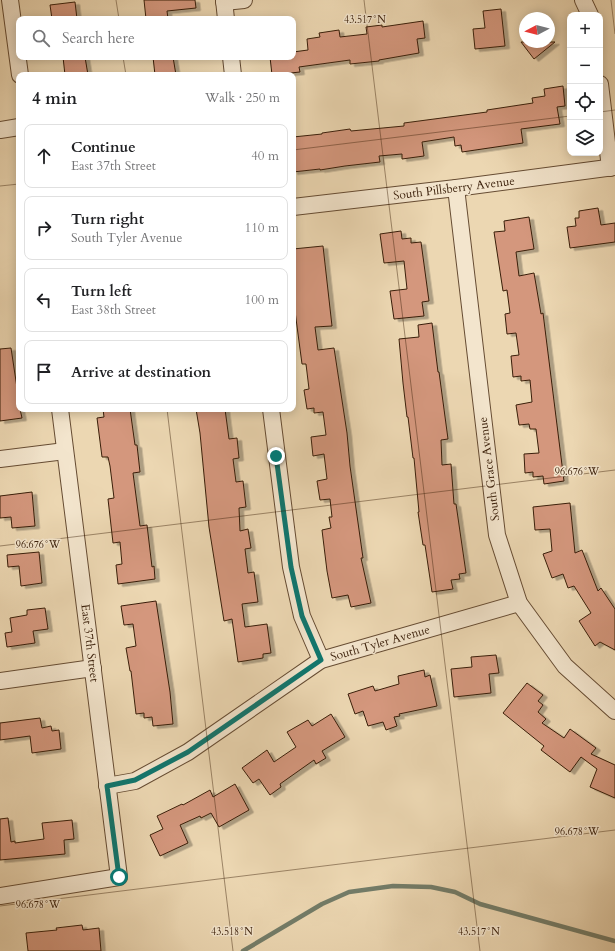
<!DOCTYPE html>
<meta charset="utf-8">
<style>
:root{--surface:#fff;--page:#f2f2f2;--text:#202124;--muted:#757577;--line:#e0e0e0}
body{margin:0;font-family:Cardo,serif;background:var(--page);color:var(--text)}
.controls{position:absolute;right:12px;top:12px;display:grid;overflow:hidden;border-radius:8px;box-shadow:0 2px 10px #0003}
.controls button{width:36px;height:36px;display:grid;place-items:center;padding:0;border:0;border-bottom:1px solid var(--line);background:var(--surface);color:var(--text);font:20px sans-serif}
.compass{position:absolute;left:519px;top:12px;width:36px;height:36px;border-radius:50%;background:var(--surface);box-shadow:0 2px 10px #0003;rotate:263deg}
.stop{position:absolute;width:12px;height:12px;margin:-9px;border:3px solid #0f766e;border-radius:50%;background:#fff}
.stop.end{background:#0f766e;border-color:#fff;box-shadow:0 1px 4px #0008}
.list{margin:0;padding:0;list-style:none}
h2{display:flex;justify-content:space-between;align-items:center;height:52px;margin:0;padding:0 16px;font-size:17px}
h2 small{font-size:13px;font-weight:400;color:var(--muted)}
.list li{display:grid;grid-template-columns:26px 1fr auto;gap:12px;align-items:center;box-sizing:border-box;height:64px;margin:0 8px 8px;padding:0 8px;border:1px solid var(--line);border-radius:8px}
.list b{display:block;font-size:15px;white-space:nowrap}
.list p{margin:0;font-size:13px;white-space:nowrap;color:var(--muted)}
.list em{font-size:13px;font-style:normal;color:var(--muted)}
.icon{flex:none;width:22px;height:22px;fill:none;stroke:currentColor;stroke-width:2;stroke-linecap:round;stroke-linejoin:round}
.map{position:relative;flex:none;width:615px;height:951px;overflow:hidden}
.search{position:absolute;background:var(--surface);box-shadow:0 2px 10px #0003;left:16px;top:16px;width:280px;height:44px;display:flex;align-items:center;gap:10px;box-sizing:border-box;padding:0 14px;border-radius:8px;color:var(--muted);font-size:15px}
.panel{position:absolute;background:var(--surface);box-shadow:0 2px 10px #0003;left:16px;top:72px;width:280px;height:340px;border-radius:8px}
.map>svg:first-child{display:block}
.lines{fill:none;stroke-linecap:round;stroke-linejoin:round}
.stream{stroke:#737c68;stroke-width:4.5}
.building{fill:#d4977d;stroke:#391e09;filter:url(#shadow)}
.street-casing{stroke:#664c33;stroke-width:18}
.street{stroke:#f3e5cd;stroke-width:16}
.route{stroke:#0f766e;stroke-width:5}
.ticks{fill:none;stroke:#391e09;stroke-width:1;stroke-opacity:0.45}
.labels{text-anchor:middle;dominant-baseline:central;stroke-width:3;stroke-linejoin:round;paint-order:stroke}
.street-label{font-size:12px;fill:#391e09;stroke:#f3e5cd}
.ticks-label{font-size:10px;text-anchor:middle;fill:#391e09;stroke:#f3e5cd;stroke-width:3;stroke-linejoin:round;paint-order:stroke}
</style>
<div class="map">
<svg width="615" height="951" viewBox="0 0 615 951">
<defs>
<filter id="shadow"><feDropShadow dx="4.5" dy="2.5" stdDeviation="0" flood-color="#0004"/></filter>
</defs>
<rect width="100%" height="100%" fill="#ecd7b2"/>
<filter id="stains"><feTurbulence type="fractalNoise" baseFrequency=".005" numOctaves="4"/><feColorMatrix values="0 0 0 0 .2 0 0 0 0 .09 0 0 0 0 .02 0 0 0 .5 -.17"/></filter>
<radialGradient id="worn" r=".72"><stop offset=".6" stop-color="#630" stop-opacity="0"/><stop offset="1" stop-color="#630" stop-opacity=".3"/></radialGradient>
<g class="lines">
<path class="stream" d="M243,951L322,904L349,892L393,886L431,887L455,892L480,904L615,941"/>
</g>
<g class="building">
<path d="M144,0H195L196,8L167,11L168,19H146Z"/>
<path d="M75,2L77,19H52L50,5Z"/>
<path d="M501,9L505,46L475,49L473,29L485,28L483,11Z"/>
<path d="M423,21L425,38L417,39L419,53L379,60V61L350,64V60L299,67L300,72L272,75L270,57H293V52L308,50L307,39L320,37L319,33L339,30L340,37L367,34L366,27L382,25V27Z"/>
<path d="M521,42H555L534,59Z"/>
<path d="M63,57H85L88,75H65Z"/>
<path d="M153,57H173L176,75H155Z"/>
<path d="M563,86L565,106L557,107L560,124L521,129L523,143L462,152L461,145L455,146L454,137L422,142L424,156L402,159V154L379,156L380,162L345,166L320,170V169L293,172V137L322,134V133L350,129L351,131L404,126V123L487,112V110L533,103L532,98L545,96L544,89Z"/>
<path d="M598,208L601,225L615,223V242L570,248L567,227L576,226L575,218H579V211Z"/>
<path d="M529,217L534,249L516,252L519,276L534,273L541,314L543,313L564,481L544,484L543,476L533,477V472L525,473L524,454L539,453L536,429H530L529,424L519,425L516,405L532,402L530,380L521,381V376L513,377L511,356L519,355L516,333L507,334L505,314L510,313L507,290L503,291L494,232L505,231L504,221Z"/>
<path d="M401,231L402,239L411,238V243L421,242L429,301L422,302L424,316L394,319L390,291L407,289L404,261L384,263L380,234Z"/>
<path d="M323,246L332,326L315,327L318,350L334,348L347,433L350,466L363,558H361L371,603L351,607L348,595L332,598L327,571L322,530L331,528L329,517H332L330,499L320,500L317,481L327,479L324,454L313,456L311,437L326,435L323,412L314,413V408L307,409L304,390L309,389L306,364H302L293,296V249Z"/>
<path d="M432,323L438,372H439L448,439L441,440L442,465L451,464L454,504H456L466,573L459,574L460,579L451,580L453,589L432,592L425,545H423L418,512H419L414,458H413L408,417H407L403,383L399,339L419,337L418,325Z"/>
<path d="M11,348L19,401V409H20L22,418L0,421V349Z"/>
<path d="M103,409H130L135,445H137L140,472L133,473L140,526L147,525L152,567L154,566L155,579L118,584L116,565L122,564L120,542L113,543L108,499L114,498L110,466L108,457H102L97,418L104,417Z"/>
<path d="M196,409H225L229,439L237,438L239,458L233,459L236,482L243,481L246,507L239,508L240,531L248,529L251,548L245,549L248,573L254,572L258,602L242,604L245,627L267,624L271,653L263,654V658L238,662L232,619L224,621L209,527L200,433Z"/>
<path d="M32,492L35,526L12,528L11,517L0,518V496Z"/>
<path d="M570,503L575,553L582,550L598,591L601,588L615,609V650L600,642L595,646L579,621L591,613L574,586L568,588L563,574L552,578L543,554L552,551L550,529L535,530L533,507Z"/>
<path d="M39,552L42,583L21,586L19,566L8,567L7,555Z"/>
<path d="M156,601L170,692L173,724L153,726L152,717L144,718V713L136,714L131,671H130L126,648L136,646L133,624L124,625L121,606Z"/>
<path d="M45,608L48,629L33,631L35,643L7,647L5,633L12,632L10,618L27,615V610Z"/>
<path d="M496,655L499,673L489,674L491,693L454,697L451,669L472,667L471,657Z"/>
<path d="M424,670L425,677L430,675L437,706L399,714L400,716L394,717L397,726L386,730L383,722L368,726L363,711L355,714L348,694L373,686L375,691L399,684L398,676Z"/>
<path d="M527,683L543,695L538,701L543,705L538,712L546,719L542,723L564,738L570,729L596,748L591,754L615,765V798L590,787L597,769L581,757L570,772L541,750L544,746L503,713Z"/>
<path d="M331,714L345,737L322,751L326,758L316,764L314,760L280,784L281,787L270,795L259,779L253,783L242,768L267,750L274,762L296,747L287,732L308,720L312,726Z"/>
<path d="M40,718L42,728L51,726L52,731L59,730L61,749L32,753L30,736L0,740V723Z"/>
<path d="M235,784L249,810L219,827L211,813L201,818L200,816L180,825L188,843L160,856L150,835L163,829L157,816L182,804L183,805L210,790L213,797Z"/>
<path d="M8,818L11,842L15,841V843L44,839L42,823L72,820L74,839L64,840L65,854L0,860V819Z"/>
<path d="M82,925L83,930L99,928L101,951H28L26,933L57,930L56,928Z"/>
</g>
<g class="lines">
<g class="street-casing">
<g id="street">
<path d="M10,0L20,75"/>
<path d="M224,0L226,19"/>
<path d="M583,0L590,15"/>
<path d="M224,2L244,0"/>
<path d="M231,57L233,75"/>
<path d="M600,84L610,168"/>
<path d="M0,130L19,127"/>
<path d="M456,188L497,535L519,603L565,666L615,711"/>
<path d="M293,207L456,188L615,167"/>
<path d="M271,409L291,567L302,616L321,660"/>
<path d="M0,459L65,451"/>
<path d="M0,681L93,668"/>
<path d="M107,786L135,781L188,752L321,660L519,603"/>
<path d="M0,896L119,877L60,409"/>
</g>
</g>
<use href="#street" class="street"/>
</g>
<g class="lines">
<path class="route" d="M119,877L107,786L135,780L188,752L321,660L302,616L291,567L276,456"/>
</g>
<path class="ticks" d="M116,0L119,19M364,0L480,951M611,0L615,34M123,57L126,75M600,112L615,110M293,150L570,116M0,186L19,184M167,409L233,951M0,546L615,470M0,906L615,830"/>
<g class="labels">
<g class="street-label">
<text transform="translate(454 188) rotate(-7)">South Pillsberry Avenue</text>
<text transform="translate(489 469) rotate(-97)">South Grace Avenue</text>
<text transform="translate(90 643) rotate(83)">East 37th Street</text>
<text transform="translate(380 643) rotate(-16)">South Tyler Avenue</text>
</g>
</g>
<g class="ticks-label">
<text x="365" y="23">43.517°N</text>
<text x="577" y="475">96.676°W</text>
<text x="38" y="548">96.676°W</text>
<text x="577" y="835">96.678°W</text>
<text x="38" y="908">96.678°W</text>
<text x="232" y="935">43.518°N</text>
<text x="479" y="935">43.517°N</text>
</g>
<rect width="100%" height="100%" filter="url(#stains)"/>
<rect width="100%" height="100%" fill="url(#worn)"/>
</svg>
<div class="controls">
<button>+</button>
<button>−</button>
<button><svg class="icon" aria-label="locate" viewBox="0 0 24 24"><circle cx="12" cy="12" r="6"/><path d="M12 2v4M12 18v4M2 12h4M18 12h4"/></svg></button>
<button><svg class="icon" aria-label="layers" viewBox="0 0 24 24"><path d="M12 4l9 5-9 5-9-5zM3 14l9 5 9-5"/></svg></button>
</div>
<svg class="compass" viewBox="-18 -18 36 36"><path d="M0-13l5 13h-10z" fill="#e53935"/><path d="M0 13l5-13h-10z" fill="#757577"/></svg>
<div class="stop" style="left:119px;top:877px"></div>
<div class="stop end" style="left:276px;top:456px"></div>
<div class="search"><svg class="icon" aria-label="search" viewBox="0 0 24 24"><circle cx="10" cy="10" r="6"/><path d="M15 15l6 6"/></svg>Search here</div>
<section class="panel">
<h2>4 min<small>Walk · 250 m</small></h2>
<ul class="list">
<li><svg class="icon" aria-label="ahead" viewBox="0 0 24 24"><path d="M12 20V5M6 11l6-6 6 6"/></svg><div><b>Continue</b><p>East 37th Street</p></div><em>40 m</em></li>
<li><svg class="icon" aria-label="right" viewBox="0 0 24 24"><path d="M7 20v-9h11M14 6l5 5-5 5"/></svg><div><b>Turn right</b><p>South Tyler Avenue</p></div><em>110 m</em></li>
<li><svg class="icon" aria-label="left" viewBox="0 0 24 24"><path d="M17 20v-9H6M10 6l-5 5 5 5"/></svg><div><b>Turn left</b><p>East 38th Street</p></div><em>100 m</em></li>
<li><svg class="icon" aria-label="arrive" viewBox="0 0 24 24"><path d="M6 21V4h12l-3 4 3 4H6"/></svg><div><b>Arrive at destination</b></div></li>
</ul>
</section>
</div>
